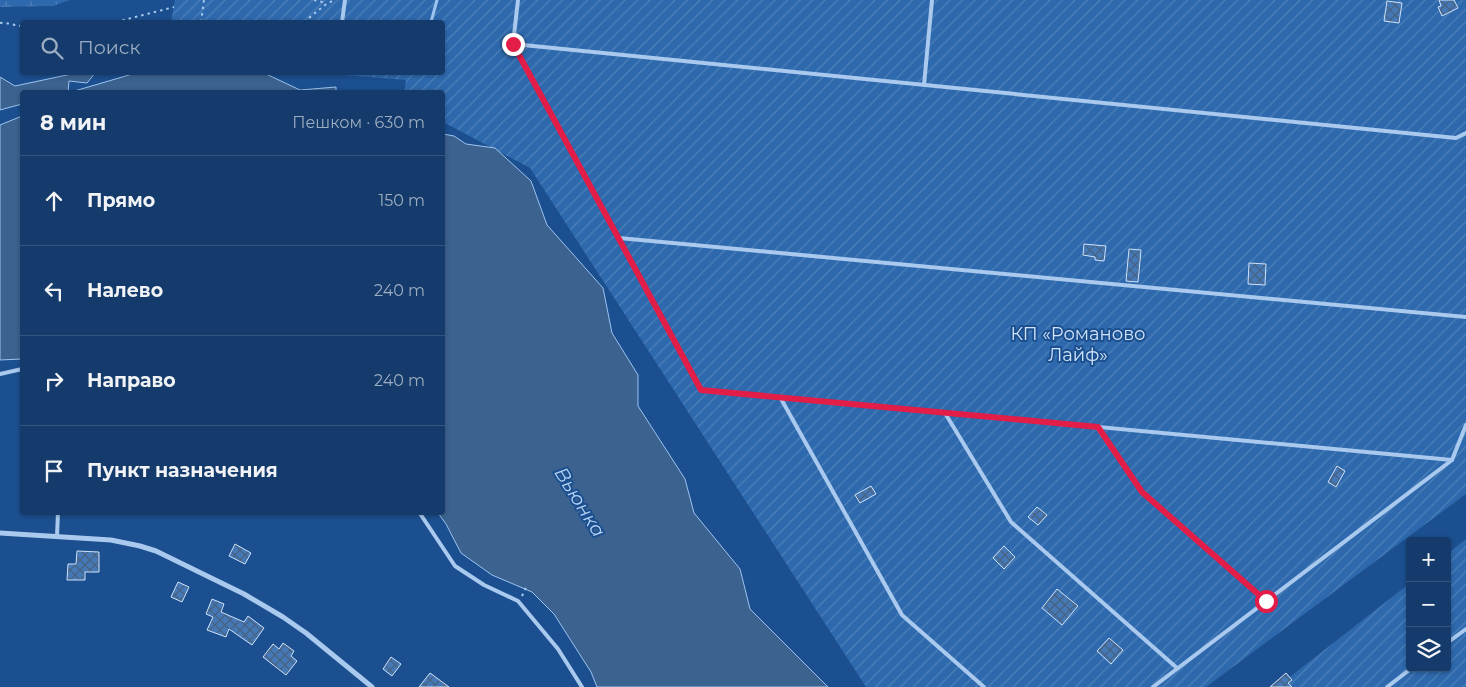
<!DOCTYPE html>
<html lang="ru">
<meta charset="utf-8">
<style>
:root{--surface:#143b6b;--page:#1d4271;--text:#f1f3f6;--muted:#9dadc1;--line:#33557e}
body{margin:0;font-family:Montserrat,sans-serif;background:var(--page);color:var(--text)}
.controls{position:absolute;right:15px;bottom:15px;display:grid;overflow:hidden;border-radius:5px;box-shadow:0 1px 4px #0004}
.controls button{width:45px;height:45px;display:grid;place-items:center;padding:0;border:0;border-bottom:1px solid var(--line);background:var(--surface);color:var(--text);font:25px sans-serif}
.stop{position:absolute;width:15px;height:15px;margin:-11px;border:4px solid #e11d48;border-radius:50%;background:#fff}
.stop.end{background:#e11d48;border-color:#fff;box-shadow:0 1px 5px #0008}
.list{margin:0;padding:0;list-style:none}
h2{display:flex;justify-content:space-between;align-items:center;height:65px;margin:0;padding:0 20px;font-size:21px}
h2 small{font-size:16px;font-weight:400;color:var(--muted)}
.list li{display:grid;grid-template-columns:32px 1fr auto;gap:15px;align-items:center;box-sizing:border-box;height:90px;padding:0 20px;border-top:1px solid var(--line)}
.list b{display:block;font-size:19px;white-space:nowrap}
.list em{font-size:16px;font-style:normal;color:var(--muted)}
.icon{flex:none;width:28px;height:28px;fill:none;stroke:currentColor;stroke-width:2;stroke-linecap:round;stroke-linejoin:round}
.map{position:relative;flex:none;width:1466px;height:687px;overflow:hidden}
.search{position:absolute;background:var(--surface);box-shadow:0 1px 4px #0004;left:20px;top:20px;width:425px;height:55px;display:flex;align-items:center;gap:12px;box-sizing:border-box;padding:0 18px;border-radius:5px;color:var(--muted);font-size:19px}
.panel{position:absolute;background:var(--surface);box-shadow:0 1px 4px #0004;left:20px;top:90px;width:425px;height:425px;border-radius:5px}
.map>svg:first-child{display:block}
.wetland{fill:url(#wetland-marsh)}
.garden{fill:url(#garden-furrows)}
.water{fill:#3c6290;stroke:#9cc4f0}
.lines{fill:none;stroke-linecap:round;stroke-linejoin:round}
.stream{stroke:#9cc4f0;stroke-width:3}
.building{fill:url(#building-cross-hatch);stroke:#cfe3fa}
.path{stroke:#a9c9ee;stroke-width:2;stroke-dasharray:2.5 4;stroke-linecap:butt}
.service{stroke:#a9c9ee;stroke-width:4}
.minor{stroke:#a9c9ee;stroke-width:5}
.route{stroke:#e11d48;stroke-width:6}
.labels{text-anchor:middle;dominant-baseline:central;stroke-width:4;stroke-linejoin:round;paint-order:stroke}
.park-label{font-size:18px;fill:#cfe3fa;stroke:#1b4f8f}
.water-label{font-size:19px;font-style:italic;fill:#b5d3f5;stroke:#1b4f8f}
</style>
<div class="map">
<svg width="1466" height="687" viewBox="0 0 1466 687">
<defs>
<pattern id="wetland-marsh" width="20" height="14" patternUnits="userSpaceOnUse" patternTransform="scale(1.25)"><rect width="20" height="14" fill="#2e69ad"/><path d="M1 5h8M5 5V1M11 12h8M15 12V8" fill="none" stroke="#4d80b9"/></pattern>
<pattern id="garden-furrows" width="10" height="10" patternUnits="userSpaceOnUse" patternTransform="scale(1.25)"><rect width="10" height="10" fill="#2e69ad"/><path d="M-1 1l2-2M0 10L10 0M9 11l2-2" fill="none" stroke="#4d80b9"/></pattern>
<pattern id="building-cross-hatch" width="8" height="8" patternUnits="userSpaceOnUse" patternTransform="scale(1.25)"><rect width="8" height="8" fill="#4478b7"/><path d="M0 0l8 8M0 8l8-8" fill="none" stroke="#486282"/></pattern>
</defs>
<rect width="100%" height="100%" fill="#1b4f8f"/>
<path class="wetland" d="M0,0H70L53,6L0,7Z"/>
<g class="garden">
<path d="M175,0H1466V494L1206,687H866L530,168L443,122L442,92H404L406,80L318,73L442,72V22H171Z"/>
<path d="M1466,539V687H1277L1410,583V668H1447V554Z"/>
</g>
<g class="water">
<path d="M81,72L95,73L87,83L69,81L68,92H22V104L0,110V77L15,86Z"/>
<path d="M136,73H264L300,90L336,87V92H71Z"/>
<path d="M22,116V359L0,360V125Z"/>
<path d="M443,134L454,136L466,144L495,148L531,181L547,225L603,288L612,333L638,375V406L685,479L694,513L740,569L750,609L828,687H597L591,672L554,614L532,592L492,575L461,553L446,524L438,513L442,512Z"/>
</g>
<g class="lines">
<path class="stream" d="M431,22L437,0"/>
</g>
<g class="building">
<path d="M1439,0H1454L1458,8L1442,16L1438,7L1441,6Z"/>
<path d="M1387,1L1402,3L1399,23L1384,21Z"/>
<path d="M1084,244L1106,246L1104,261L1095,260V257L1083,255Z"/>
<path d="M1129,249L1141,250L1138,282L1126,281Z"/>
<path d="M1249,263L1266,264L1265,285L1248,284Z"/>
<path d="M1337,466L1345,471L1336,487L1328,482Z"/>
<path d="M871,486L876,494L860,503L855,495Z"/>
<path d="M1037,507L1047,515L1038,525L1028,517Z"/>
<path d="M235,544L251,553L245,564L229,556Z"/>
<path d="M1004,546L1015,557L1004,569L993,558Z"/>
<path d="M77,551L99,552V572H85V580H67L68,564H76Z"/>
<path d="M178,582L189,587L182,602L171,597Z"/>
<path d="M1057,589L1078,606L1062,625L1042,608Z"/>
<path d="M212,599L224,604L221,612L244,622L248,616L264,628L252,645L229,629L226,637L207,630L213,617L206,614Z"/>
<path d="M1109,638L1123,650L1111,664L1097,651Z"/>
<path d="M283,643L294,651L291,656L297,661L286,675L263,657L273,644L279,649Z"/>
<path d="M391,657L401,664L392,676L383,669Z"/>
<path d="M430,673L449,687H419Z"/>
<path d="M1286,673L1292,680L1288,683L1292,687H1270Z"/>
</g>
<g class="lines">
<g class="path">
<path d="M314,0L322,2L325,5"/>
<path d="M116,22L174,7"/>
<path d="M201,22L204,0"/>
<path d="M304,22L325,5L334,0"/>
<path d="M0,23C8,22 14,26 22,26"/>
<path d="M522,596L527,585"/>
</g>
<g class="service">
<path d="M518,0L513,44L1456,138L1466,133"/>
<path d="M342,22L345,0"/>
<path d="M513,44L701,390L1452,460L1153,687"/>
<path d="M924,85L932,0"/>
<path d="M619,238L1466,317"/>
<path d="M0,374L22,369"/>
<path d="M780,397L902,615L984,687"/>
<path d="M945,413L1011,522L1177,668"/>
<path d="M1097,427L1142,492L1266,601"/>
<path d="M1452,460L1466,425"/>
<path d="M419,512L455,566L484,585L518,601L558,649L582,687"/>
<path d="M57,536L58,512"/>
<path d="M1447,643L1466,629"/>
<path d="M1387,687L1412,668"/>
</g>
<path class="minor" d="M0,533L111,540L140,546L156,551L244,594L283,617L306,633L372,687"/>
</g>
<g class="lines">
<path class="route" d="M513,44L701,390L1098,427L1142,492L1266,601"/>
</g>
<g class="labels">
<g class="park-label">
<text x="1078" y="334">КП «Романово<tspan x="1078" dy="21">Лайф»</tspan></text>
</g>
<g class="water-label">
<text transform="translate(580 502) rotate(58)">Вьюнка</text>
</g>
</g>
</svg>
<div class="controls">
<button>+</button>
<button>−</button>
<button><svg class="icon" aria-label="layers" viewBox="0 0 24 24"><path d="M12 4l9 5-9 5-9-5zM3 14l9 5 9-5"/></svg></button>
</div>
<div class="stop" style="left:1266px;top:601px"></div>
<div class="stop end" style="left:513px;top:44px"></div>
<div class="search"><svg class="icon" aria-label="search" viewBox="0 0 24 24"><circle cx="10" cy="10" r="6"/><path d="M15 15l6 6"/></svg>Поиск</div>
<section class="panel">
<h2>8 мин<small>Пешком · 630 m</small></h2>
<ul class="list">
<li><svg class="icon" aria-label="ahead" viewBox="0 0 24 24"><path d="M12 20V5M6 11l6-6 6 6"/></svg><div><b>Прямо</b></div><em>150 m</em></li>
<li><svg class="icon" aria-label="left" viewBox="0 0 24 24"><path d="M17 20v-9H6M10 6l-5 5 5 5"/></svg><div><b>Налево</b></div><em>240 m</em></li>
<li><svg class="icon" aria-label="right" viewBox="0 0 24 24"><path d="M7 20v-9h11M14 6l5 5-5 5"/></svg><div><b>Направо</b></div><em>240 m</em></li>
<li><svg class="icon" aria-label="arrive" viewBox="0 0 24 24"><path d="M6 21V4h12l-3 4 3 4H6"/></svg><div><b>Пункт назначения</b></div></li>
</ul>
</section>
</div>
